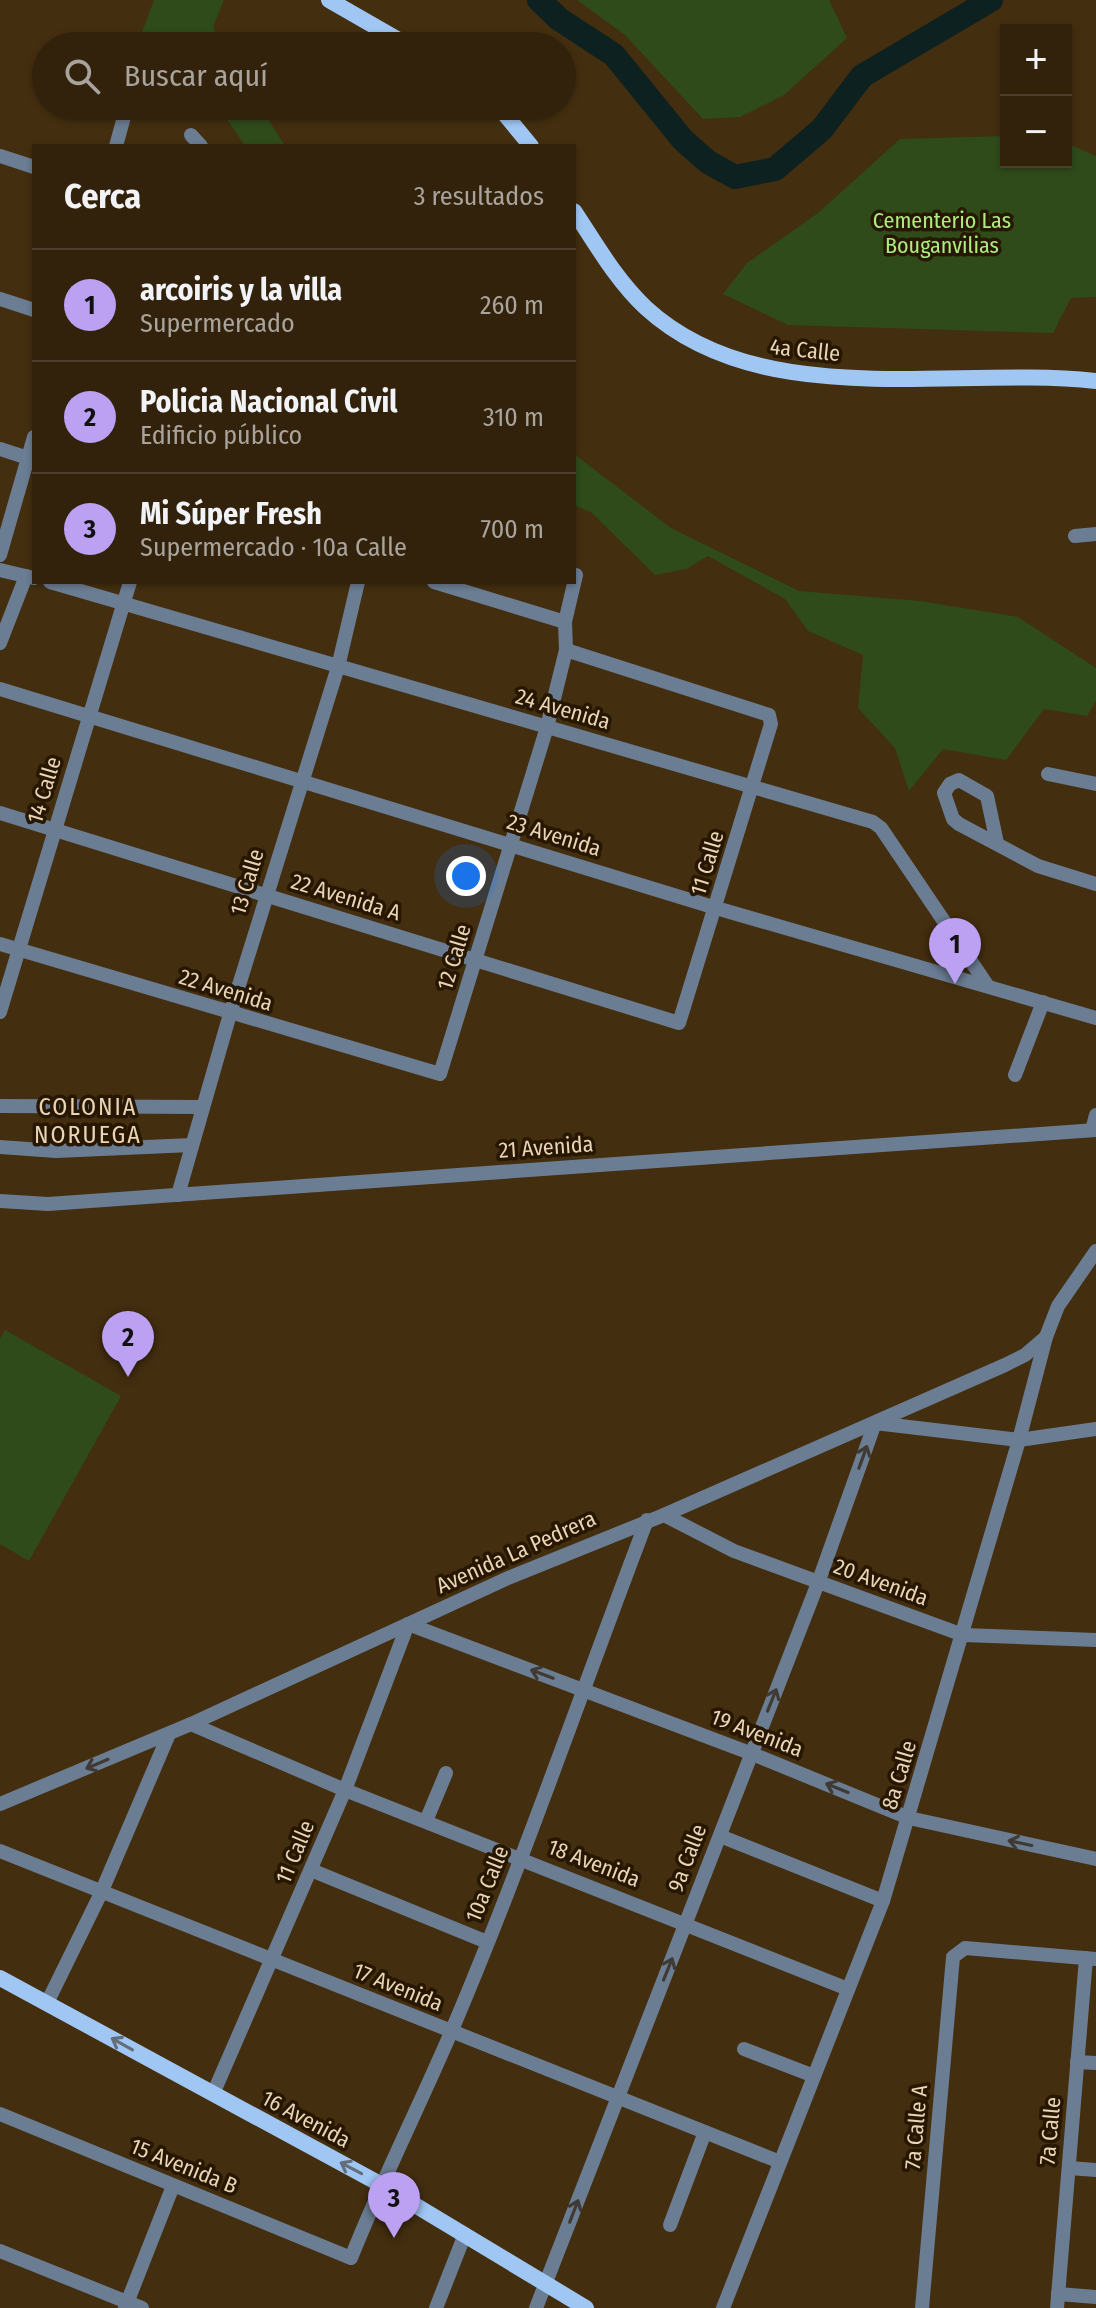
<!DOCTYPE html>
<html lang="es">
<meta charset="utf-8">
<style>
:root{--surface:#32220b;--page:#3d2f19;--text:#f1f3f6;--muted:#a8a49d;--line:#4d3f2c;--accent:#bca0f2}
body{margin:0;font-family:"Fira Sans Condensed",sans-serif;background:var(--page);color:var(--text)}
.controls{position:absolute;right:24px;top:24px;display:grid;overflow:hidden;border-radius:0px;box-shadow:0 2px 6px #0004}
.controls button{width:72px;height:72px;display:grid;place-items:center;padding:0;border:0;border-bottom:2px solid var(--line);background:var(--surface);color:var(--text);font:40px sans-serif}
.you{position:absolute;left:466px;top:876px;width:28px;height:28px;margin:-20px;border:6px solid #fff;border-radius:50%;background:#1a73e8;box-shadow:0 0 0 12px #1a73e833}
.badge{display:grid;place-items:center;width:52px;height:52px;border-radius:50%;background:var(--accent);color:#111;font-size:26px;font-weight:700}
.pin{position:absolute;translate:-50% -66px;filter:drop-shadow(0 2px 4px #0008)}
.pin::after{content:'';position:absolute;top:42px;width:28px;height:24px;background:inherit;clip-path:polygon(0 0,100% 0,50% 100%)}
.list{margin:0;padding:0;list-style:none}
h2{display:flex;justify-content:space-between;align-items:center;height:104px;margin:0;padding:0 32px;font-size:34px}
h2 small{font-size:26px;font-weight:400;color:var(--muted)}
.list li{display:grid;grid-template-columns:52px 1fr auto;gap:24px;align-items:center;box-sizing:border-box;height:112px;padding:0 32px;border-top:2px solid var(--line)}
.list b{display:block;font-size:30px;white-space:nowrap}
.list p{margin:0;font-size:26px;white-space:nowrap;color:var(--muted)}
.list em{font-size:26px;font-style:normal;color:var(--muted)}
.icon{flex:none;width:44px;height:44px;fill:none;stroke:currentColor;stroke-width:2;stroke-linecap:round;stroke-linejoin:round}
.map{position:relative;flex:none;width:1096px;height:2308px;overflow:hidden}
.search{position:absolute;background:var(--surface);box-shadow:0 2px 6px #0004;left:32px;top:32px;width:544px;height:88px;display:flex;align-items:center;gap:20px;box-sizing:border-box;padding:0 28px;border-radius:44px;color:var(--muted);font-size:30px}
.panel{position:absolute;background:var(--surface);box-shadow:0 2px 6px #0004;left:32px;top:144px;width:544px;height:440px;border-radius:0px}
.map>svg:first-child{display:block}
.green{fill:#2f4b1a}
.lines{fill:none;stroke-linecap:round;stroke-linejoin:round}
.river{stroke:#0d2120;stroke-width:24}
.minor{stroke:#6b7d93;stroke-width:14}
.major{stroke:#a0c6f4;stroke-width:16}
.oneway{stroke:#3f3b34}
.oneway2{stroke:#646e7a}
.labels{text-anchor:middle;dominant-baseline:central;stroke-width:7;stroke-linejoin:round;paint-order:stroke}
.park-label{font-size:22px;fill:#abed7f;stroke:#271701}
.street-label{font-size:22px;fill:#ead4b7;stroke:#271701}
.neighbourhood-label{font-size:24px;letter-spacing:2px;fill:#ead4b7;stroke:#271701}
</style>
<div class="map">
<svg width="1096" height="2308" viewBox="0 0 1096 2308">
<rect width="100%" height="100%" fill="#432e0f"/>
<g class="green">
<path d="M154,0H224L213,27L224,46H137Z"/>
<path d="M577,0H829L847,38L784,95L740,117L703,119L625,35Z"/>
<path d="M218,106H260L285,146H245Z"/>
<path d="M1006,136V162H1066V143L1096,156V297L1071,298L1053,333L788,325L723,294L747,263L818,213L900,139Z"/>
<path d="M574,454L671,528L799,591L920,601L1018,617L1096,668V701L1087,716L1044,709L1006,760L943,749L909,791L895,748L858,708L863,655L808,631L785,599L708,556L686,569L655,575L592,513L574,505Z"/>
<path d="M5,1330L121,1396L29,1561L0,1544V1339Z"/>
</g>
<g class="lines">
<path class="river" d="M539,0L559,19L614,55L683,140L708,162L735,177L775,169L822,129L862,76L991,0"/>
<g class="minor">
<path d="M191,135L201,146"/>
<path d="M116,146L127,106"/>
<path d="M0,156L34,167"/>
<path d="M0,299L34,310"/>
<path d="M0,449L34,460"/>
<path d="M1075,536L1096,534"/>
<path d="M0,555L34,437"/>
<path d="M0,570L34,578"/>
<path d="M50,582L873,822L881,828L987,985"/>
<path d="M434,582L565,622"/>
<path d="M0,643L26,576"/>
<path d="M0,689L716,908L1096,1018"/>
<path d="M1048,774L1096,784"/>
<path d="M0,813L679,1023L771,724L769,715L566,650"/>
<path d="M997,843L987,796L959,780L950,784L944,793L953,819L959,824L1038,866L1096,884"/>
<path d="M0,944L440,1074L547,727L566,650L565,622L576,575"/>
<path d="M0,1012L130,582"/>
<path d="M1015,1075L1043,1002"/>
<path d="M0,1106L202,1107"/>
<path d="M1092,1130L1096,1115"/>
<path d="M0,1147L56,1151L192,1145"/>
<path d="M178,1195L230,1014L338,667L358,582"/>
<path d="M0,1201L48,1204L1096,1130"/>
<path d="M664,1515L734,1551L963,1635L1096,1640"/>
<path d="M191,1724L345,1790L848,1989"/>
<path d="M0,1804L191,1724L508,1578L664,1515L1005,1365L1025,1355L1046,1337"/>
<path d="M426,1821L446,1773"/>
<path d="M720,1836L883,1901"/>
<path d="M0,1851L780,2162"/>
<path d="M311,1870L487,1942"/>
<path d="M47,2003L101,1893L169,1734"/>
<path d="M744,2049L814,2076"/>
<path d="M1077,2062L1096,2063"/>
<path d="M213,2094L345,1790L408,1624L750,1753L909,1818L1096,1859"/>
<path d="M0,2114L351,2258C382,2180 419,2107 452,2030C523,1863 582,1690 647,1520"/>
<path d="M1069,2168L1096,2170"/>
<path d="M670,2225L705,2132"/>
<path d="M0,2251L142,2308"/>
<path d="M1058,2294L1096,2297"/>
<path d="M125,2308L173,2186"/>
<path d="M436,2308L465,2234"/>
<path d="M536,2308L818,1583L875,1423L1019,1440L1096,1429"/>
<path d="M723,2308L883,1901L1019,1440L1046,1337L1058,1306L1096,1251"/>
<path d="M922,2308L953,1957L965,1948L1096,1959"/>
<path d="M1057,2308L1086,1958"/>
</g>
<g class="major">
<path d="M329,0L409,46"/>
<path d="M498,106L531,146"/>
<path d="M574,211C596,244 616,280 646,308C762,414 951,365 1096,381"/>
<path d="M0,1978L380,2184L586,2308"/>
</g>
</g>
<defs><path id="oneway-shaft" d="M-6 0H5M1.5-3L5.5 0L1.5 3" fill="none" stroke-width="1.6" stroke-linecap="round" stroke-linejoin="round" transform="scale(2)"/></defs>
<g class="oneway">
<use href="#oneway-shaft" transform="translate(863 1457) rotate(-70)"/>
<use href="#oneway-shaft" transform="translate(542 1674) rotate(-159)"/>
<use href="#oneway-shaft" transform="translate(772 1700) rotate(-68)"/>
<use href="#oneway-shaft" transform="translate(97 1764) rotate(157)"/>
<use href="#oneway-shaft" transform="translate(837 1788) rotate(-158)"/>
<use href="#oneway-shaft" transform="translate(1020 1843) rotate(-168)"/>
<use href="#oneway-shaft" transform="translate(668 1969) rotate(-68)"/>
<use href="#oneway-shaft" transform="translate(574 2211) rotate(-69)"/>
</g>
<g class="oneway2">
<use href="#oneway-shaft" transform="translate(122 2044) rotate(-151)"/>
<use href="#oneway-shaft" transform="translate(351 2168) rotate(-152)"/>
</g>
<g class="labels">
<g class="park-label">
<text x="942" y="220">Cementerio Las<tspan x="942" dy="25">Bouganvilias</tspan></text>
</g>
<g class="street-label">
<text transform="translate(805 350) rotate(6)">4a Calle</text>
<text transform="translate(563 709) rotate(16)">24 Avenida</text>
<text transform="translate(44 790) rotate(-73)">14 Calle</text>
<text transform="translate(554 835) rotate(17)">23 Avenida</text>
<text transform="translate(707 863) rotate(-73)">11 Calle</text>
<text transform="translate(247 882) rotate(-73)">13 Calle</text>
<text transform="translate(346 897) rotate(17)">22 Avenida A</text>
<text transform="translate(454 957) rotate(-73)">12 Calle</text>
<text transform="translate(226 990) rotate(17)">22 Avenida</text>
<text transform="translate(546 1147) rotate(-4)">21 Avenida</text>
<text transform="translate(516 1552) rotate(-24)">Avenida La Pedrera</text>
<text transform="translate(881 1582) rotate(20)">20 Avenida</text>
<text transform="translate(757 1733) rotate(21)">19 Avenida</text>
<text transform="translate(899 1775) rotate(-73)">8a Calle</text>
<text transform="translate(295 1852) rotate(-67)">11 Calle</text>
<text transform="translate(687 1858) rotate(-69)">9a Calle</text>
<text transform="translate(594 1863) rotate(21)">18 Avenida</text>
<text transform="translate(487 1884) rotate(-68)">10a Calle</text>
<text transform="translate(398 1987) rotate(22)">17 Avenida</text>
<text transform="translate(306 2119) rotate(28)">16 Avenida</text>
<text transform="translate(916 2127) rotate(-85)">7a Calle A</text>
<text transform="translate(1050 2131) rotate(-85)">7a Calle</text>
<text transform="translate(184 2166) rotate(22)">15 Avenida B</text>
</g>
<g class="neighbourhood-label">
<text x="88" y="1107">COLONIA<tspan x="88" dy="28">NORUEGA</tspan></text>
</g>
</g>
</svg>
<div class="controls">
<button>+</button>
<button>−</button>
</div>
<div class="you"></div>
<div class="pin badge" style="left:955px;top:984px">1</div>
<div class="pin badge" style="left:128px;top:1377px">2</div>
<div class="pin badge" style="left:394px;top:2238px">3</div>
<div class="search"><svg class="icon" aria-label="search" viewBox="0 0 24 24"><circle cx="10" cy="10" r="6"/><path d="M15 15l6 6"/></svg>Buscar aquí</div>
<section class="panel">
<h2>Cerca<small>3 resultados</small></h2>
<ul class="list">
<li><span class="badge">1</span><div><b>arcoiris y la villa</b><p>Supermercado</p></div><em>260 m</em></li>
<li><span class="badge">2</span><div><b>Policia Nacional Civil</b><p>Edificio público</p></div><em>310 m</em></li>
<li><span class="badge">3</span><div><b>Mi Súper Fresh</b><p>Supermercado · 10a Calle</p></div><em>700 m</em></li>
</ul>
</section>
</div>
